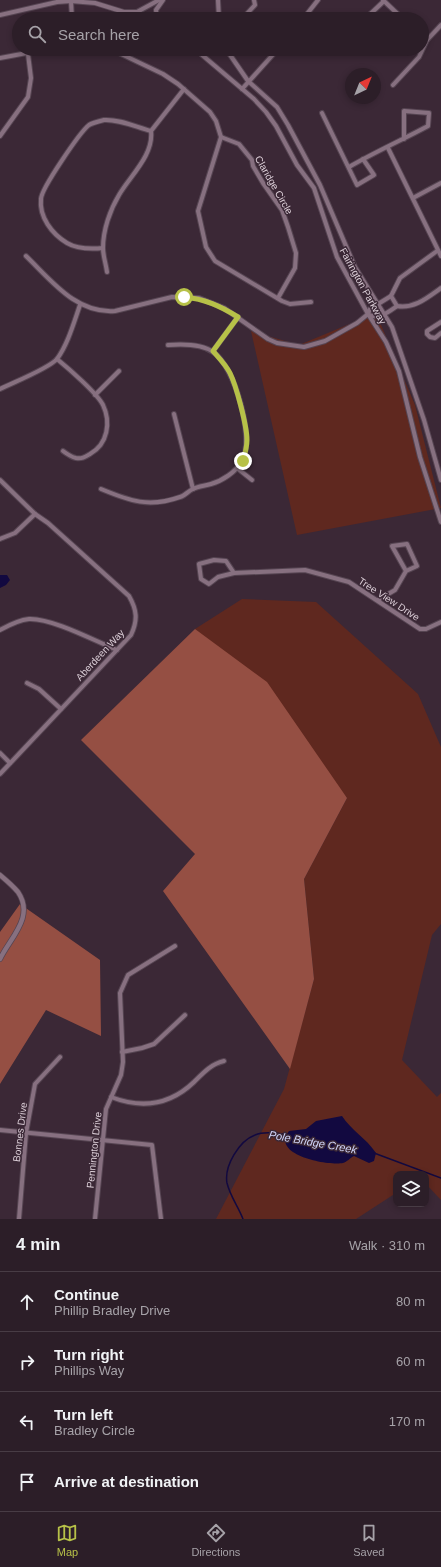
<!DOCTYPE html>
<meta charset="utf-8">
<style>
:root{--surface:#2c1e28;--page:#342730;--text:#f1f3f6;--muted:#a6a2a8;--line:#483c45;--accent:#b7c148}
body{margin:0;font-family:Arial,sans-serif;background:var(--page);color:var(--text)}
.controls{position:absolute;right:12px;bottom:12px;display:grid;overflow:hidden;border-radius:8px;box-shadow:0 2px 6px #0003}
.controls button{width:36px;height:36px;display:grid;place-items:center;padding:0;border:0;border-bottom:1px solid var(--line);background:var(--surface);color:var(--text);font:20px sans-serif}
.compass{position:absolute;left:345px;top:68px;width:36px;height:36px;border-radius:50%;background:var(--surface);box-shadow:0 2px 6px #0003;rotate:43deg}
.stop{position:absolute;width:12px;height:12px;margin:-9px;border:3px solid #b7c148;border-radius:50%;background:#fff}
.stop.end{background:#b7c148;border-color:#fff;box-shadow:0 1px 4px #0008}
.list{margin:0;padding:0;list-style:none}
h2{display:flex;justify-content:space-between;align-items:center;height:52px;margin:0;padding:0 16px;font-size:17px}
h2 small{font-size:13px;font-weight:400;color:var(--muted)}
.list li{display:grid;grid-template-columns:26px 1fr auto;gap:12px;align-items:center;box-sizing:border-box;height:60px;padding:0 16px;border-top:1px solid var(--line)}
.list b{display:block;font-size:15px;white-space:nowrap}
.list p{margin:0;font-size:13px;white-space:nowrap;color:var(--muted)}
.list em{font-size:13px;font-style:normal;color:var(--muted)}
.icon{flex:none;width:22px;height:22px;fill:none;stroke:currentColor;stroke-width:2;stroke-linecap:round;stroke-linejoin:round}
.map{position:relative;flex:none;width:441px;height:1219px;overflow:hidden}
.search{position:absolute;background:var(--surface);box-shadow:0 2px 6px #0003;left:12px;right:12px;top:12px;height:44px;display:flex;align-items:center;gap:10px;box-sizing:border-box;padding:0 14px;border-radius:22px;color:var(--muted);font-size:15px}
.sheet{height:292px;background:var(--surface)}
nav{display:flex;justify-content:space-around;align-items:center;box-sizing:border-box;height:56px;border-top:1px solid var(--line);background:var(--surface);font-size:11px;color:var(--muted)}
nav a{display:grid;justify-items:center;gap:2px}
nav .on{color:var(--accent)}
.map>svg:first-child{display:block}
.green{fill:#5f281f}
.forest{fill:#954f43}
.water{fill:#120940}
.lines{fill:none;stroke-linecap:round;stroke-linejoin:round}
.stream{stroke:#120940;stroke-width:1.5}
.minor-casing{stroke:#564552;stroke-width:6}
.tertiary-casing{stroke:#564552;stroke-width:6}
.minor{stroke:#877080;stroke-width:4}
.tertiary{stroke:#877080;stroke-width:4.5}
.route{stroke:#b7c148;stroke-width:5}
.labels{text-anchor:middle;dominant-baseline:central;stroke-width:3;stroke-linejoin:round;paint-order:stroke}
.street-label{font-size:10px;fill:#dccfd8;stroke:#3b2836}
.water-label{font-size:11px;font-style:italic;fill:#d0d4f9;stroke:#3b2836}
</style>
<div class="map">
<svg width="441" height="1219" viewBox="0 0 441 1219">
<rect width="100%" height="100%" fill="#3b2836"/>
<g class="green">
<path d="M376,313L415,405L441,508L297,535L251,331L299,345Z"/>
<path d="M242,599L316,602L418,694L441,747V924L432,935L402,1060L437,1097L441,1093V1200L426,1184V1174H396V1193L356,1219H216L284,1089L314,979L304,879L347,798L195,629Z"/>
</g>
<g class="forest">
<path d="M195,629L267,682L347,798L304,879L314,979L290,1069L163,891L195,854L81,740Z"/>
<path d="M20,904L100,960L101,1036L46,1010L0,1084V932Z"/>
</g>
<g class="water">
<path d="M0,575H7L10,580L6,585L0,588Z"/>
<path d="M342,1116C351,1130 366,1138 376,1153L374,1161L369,1163L354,1156C350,1158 347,1162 343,1163C328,1166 270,1155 289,1131L306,1129L316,1121Z"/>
</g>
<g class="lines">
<g class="stream">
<path d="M374,1153L441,1178"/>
<path d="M243,1219C238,1206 230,1196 227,1183C224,1166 239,1141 255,1135C264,1131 278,1133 288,1135"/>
</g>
<g class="minor-casing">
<g id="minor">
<path d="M218,0L219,19"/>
<path d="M383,0L403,19"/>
<path d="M71,1L72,19"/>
<path d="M124,13L136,19"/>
<path d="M0,15L57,2L71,1L95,3L124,12H137L159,0"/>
<path d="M157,19L156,10L163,0"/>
<path d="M242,19L255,5L254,0"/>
<path d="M303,19L318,0"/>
<path d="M365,19L384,1"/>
<path d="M422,36L427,40"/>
<path d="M106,49L117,52L163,74L178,84L210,112L216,121L221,137L198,211L206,247L215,261L282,301L290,304L311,302"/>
<path d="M195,49L254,99L266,112L276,126L297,165L314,188L337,257L368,314L386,342L399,371L420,457L441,522"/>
<path d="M226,49L248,81L277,107L288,125L320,185L355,267L392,327L424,420L441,480"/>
<path d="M332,52L334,49"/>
<path d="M202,53H210L214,49"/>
<path d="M0,58L48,49"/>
<path d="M393,85L419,57L427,40L441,25"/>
<path d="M242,89L278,49"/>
<path d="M322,113L357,185L374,175L363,159"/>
<path d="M0,136L28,97L31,78L28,54"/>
<path d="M221,137L239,144L252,160L253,166L263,183L282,210L288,227L296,253L295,268L278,298"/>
<path d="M388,148L441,256"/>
<path d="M349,167C375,152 402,140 428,126L429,113L404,111V139"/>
<path d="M413,198L441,183"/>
<path d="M103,248C92,249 77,249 67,243C52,234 39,217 41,199C41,189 80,132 89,125C92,123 100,121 104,120C119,119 136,127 151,131"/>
<path d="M437,251L400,278L391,296L397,306C414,309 427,298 441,288"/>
<path d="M26,256C51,280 76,314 115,311L172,297L199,298L224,308L268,339L277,343L304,347L325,341L357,323L368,314L370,309L391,296"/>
<path d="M107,272C106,264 103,256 103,248C103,230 110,210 119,195C130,176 154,155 151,131L184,89"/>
<path d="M368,315C380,319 387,313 397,306"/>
<path d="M441,322L427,331V334L430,337L435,338L441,333"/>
<path d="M213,351L238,317"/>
<path d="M57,359C68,368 97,393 103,405C111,422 108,444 90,454C85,457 82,459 76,458C71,457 67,454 63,451"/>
<path d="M0,389C14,382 48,369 57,359C68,344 74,322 80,305"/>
<path d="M95,395L119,371"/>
<path d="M174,414L193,489"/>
<path d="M237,468L252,480"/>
<path d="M0,480L35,514L48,523L129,596C137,610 138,620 131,635L0,774"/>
<path d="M101,489C130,501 149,508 180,497C185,496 188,491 193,489C198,486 205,486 211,484C222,481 236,472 242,461C255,439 235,366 213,352C202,344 181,344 168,345"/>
<path d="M0,539L15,533L35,514"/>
<path d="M234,573L226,561L214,560L199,564L201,579L209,584L218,577L234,573L305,570L349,582L420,629H426L441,622"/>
<path d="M378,600L395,590L406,571L417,566L407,544L392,546L406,571"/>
<path d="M0,630C9,625 19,620 29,619C52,618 95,641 117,650"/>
<path d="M27,683L39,689L61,709"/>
<path d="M0,753L10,763"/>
<path d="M122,1052L142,1048L154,1044L185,1015"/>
<path d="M111,1097C142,1109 170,1105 194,1082C203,1073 211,1064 224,1061"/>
<path d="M0,1130L152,1145L161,1219"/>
<path d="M19,1219L26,1133L35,1084L60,1057"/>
<path d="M95,1219L106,1109L121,1075L123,1062L120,993L128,975L175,946"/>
</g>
</g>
<g class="tertiary-casing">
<path id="tertiary" d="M0,875C6,880 13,886 18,892C35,917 10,938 0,959"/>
</g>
<use href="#minor" class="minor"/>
<use href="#tertiary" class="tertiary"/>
</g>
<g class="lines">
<path class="route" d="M184,297C205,299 220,306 238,317L213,351C219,358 226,365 230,373C236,385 247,426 247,440C247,447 245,454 243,461"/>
</g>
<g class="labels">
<g class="street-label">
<text transform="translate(274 185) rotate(60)">Claridge Circle</text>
<text transform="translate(363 286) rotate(61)">Fairington Parkway</text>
<text transform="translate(389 599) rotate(33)">Tree View Drive</text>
<text transform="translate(100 655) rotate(-47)">Aberdeen Way</text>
<text transform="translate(20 1132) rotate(-83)">Bonnes Drive</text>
<text transform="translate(94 1150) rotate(-84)">Pennington Drive</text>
</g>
<g class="water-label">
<text transform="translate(313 1142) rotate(10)">Pole Bridge Creek</text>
</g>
</g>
</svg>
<div class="controls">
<button><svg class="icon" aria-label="layers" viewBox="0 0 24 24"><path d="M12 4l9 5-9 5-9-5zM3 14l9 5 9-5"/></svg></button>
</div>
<svg class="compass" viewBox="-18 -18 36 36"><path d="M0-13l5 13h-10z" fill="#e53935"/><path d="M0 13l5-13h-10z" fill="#a6a2a8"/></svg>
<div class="stop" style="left:184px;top:297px"></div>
<div class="stop end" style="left:243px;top:461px"></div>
<div class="search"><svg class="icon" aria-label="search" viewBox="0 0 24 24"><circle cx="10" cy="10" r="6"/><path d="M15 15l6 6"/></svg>Search here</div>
</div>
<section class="sheet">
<h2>4 min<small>Walk · 310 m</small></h2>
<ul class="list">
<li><svg class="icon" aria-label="ahead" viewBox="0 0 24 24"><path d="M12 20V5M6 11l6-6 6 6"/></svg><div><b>Continue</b><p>Phillip Bradley Drive</p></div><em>80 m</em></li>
<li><svg class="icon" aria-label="right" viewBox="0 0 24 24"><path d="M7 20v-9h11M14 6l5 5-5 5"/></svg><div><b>Turn right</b><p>Phillips Way</p></div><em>60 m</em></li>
<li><svg class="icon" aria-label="left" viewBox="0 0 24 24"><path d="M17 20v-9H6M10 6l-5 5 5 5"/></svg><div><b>Turn left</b><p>Bradley Circle</p></div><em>170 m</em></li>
<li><svg class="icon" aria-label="arrive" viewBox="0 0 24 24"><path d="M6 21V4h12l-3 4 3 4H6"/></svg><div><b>Arrive at destination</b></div></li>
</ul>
</section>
<nav>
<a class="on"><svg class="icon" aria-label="map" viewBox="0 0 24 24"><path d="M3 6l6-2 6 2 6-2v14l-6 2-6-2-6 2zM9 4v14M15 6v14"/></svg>Map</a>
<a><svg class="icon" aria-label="directions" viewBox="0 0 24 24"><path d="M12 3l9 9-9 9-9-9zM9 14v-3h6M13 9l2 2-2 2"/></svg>Directions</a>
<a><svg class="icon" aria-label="saved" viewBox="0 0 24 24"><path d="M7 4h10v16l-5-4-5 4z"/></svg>Saved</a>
</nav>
